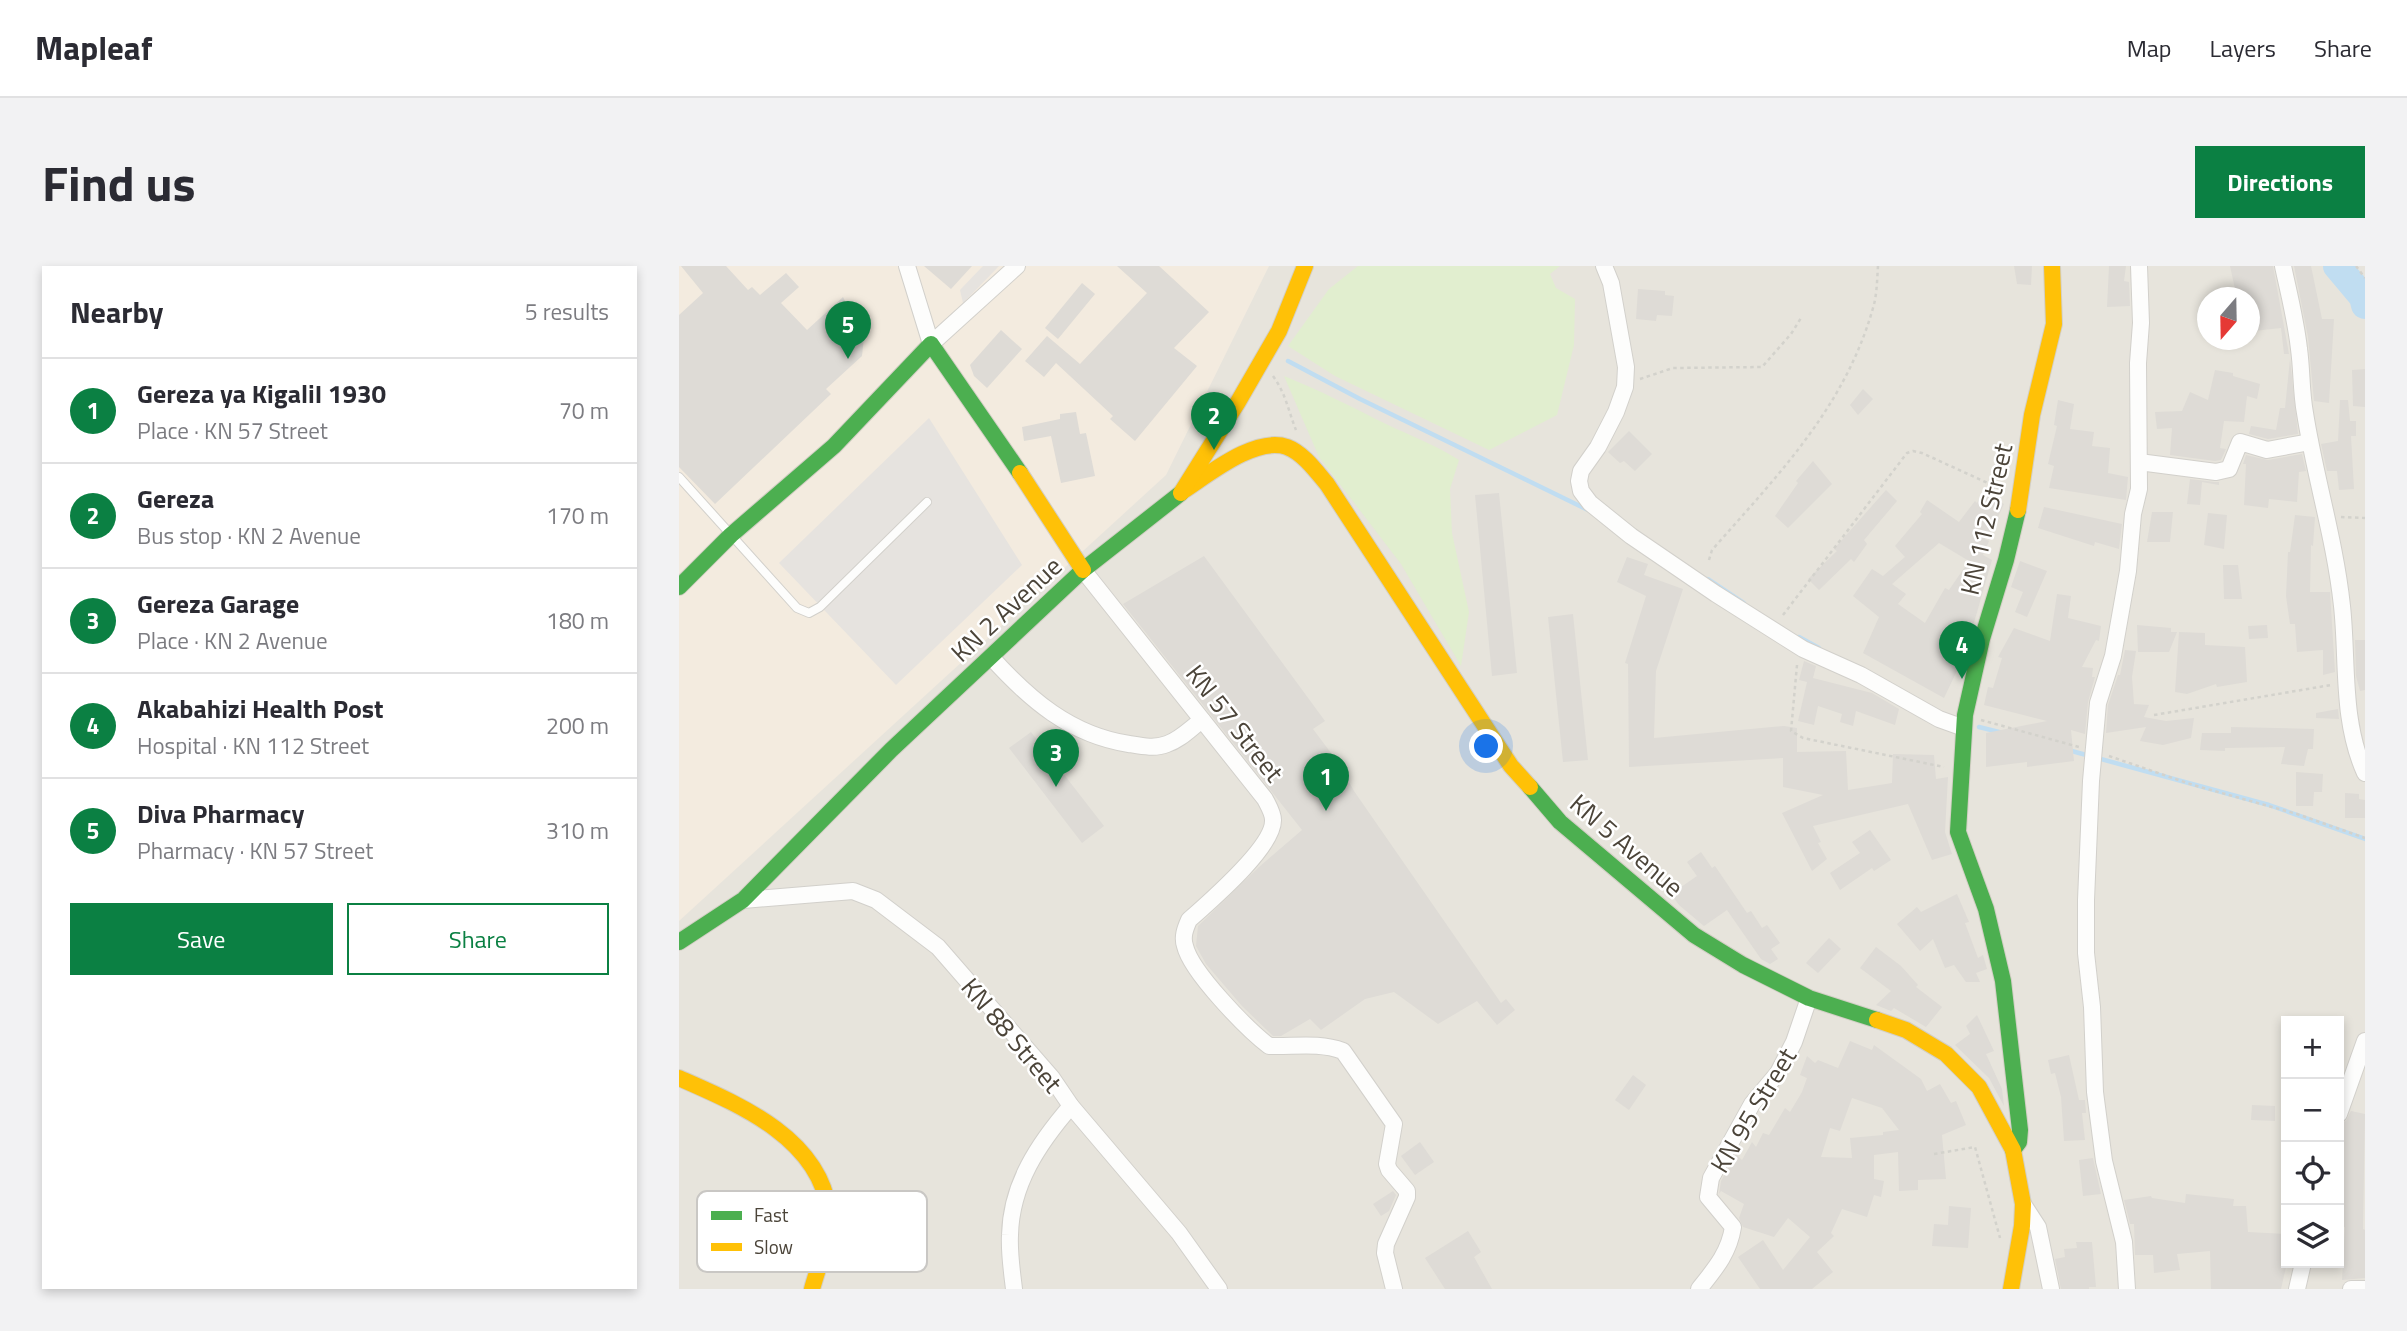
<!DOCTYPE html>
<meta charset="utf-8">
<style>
:root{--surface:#fff;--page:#f2f2f3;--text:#2b2b33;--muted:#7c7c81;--line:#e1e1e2;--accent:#0b8043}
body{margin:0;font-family:"Titillium Web",sans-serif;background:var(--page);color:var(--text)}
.controls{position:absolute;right:21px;bottom:21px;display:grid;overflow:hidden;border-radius:0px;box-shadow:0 4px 10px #0003}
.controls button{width:63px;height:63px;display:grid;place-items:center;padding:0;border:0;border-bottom:2px solid var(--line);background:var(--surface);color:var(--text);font:35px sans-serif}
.compass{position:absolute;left:1518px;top:21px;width:63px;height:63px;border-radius:50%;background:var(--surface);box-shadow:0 4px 10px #0003;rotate:200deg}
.you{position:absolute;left:808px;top:481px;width:24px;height:24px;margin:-18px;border:5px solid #fff;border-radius:50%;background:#1a73e8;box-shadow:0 0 0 10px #1a73e833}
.badge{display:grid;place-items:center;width:46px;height:46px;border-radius:50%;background:var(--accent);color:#fff;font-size:23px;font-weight:700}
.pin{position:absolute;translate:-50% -58px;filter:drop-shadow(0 2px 4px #0008)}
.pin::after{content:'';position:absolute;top:37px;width:24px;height:21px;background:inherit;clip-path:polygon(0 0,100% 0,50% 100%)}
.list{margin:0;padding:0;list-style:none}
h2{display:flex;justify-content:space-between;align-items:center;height:91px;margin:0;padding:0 28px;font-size:30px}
h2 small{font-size:23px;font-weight:400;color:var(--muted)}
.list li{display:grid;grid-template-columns:46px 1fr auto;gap:21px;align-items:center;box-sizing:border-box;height:105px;padding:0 28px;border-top:2px solid var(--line)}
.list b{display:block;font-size:26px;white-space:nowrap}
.list p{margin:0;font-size:23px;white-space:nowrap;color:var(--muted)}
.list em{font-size:23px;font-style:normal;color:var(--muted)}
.actions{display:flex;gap:14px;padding:21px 28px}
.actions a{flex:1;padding:16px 0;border:2px solid var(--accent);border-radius:0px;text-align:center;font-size:24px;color:var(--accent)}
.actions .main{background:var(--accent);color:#fff}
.icon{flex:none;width:38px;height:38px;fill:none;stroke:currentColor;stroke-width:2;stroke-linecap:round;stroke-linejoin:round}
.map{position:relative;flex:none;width:1686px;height:1023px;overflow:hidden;border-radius:0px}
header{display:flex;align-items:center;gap:42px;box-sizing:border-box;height:98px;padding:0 35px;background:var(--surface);border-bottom:2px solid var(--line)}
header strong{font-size:33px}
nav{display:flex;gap:38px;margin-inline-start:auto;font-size:24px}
.intro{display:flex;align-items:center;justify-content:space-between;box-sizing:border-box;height:168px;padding:0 42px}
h1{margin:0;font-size:49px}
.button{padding:18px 32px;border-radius:0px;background:var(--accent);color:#fff;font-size:24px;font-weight:700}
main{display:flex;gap:42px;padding:0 42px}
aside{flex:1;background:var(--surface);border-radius:0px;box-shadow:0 4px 10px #0003}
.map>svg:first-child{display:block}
.residential{fill:#e7e4dc;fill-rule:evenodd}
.commercial{fill:#f3ebdf}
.green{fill:#e1eecf}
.parking{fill:#e6e3df}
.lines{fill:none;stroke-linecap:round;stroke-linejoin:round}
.stream{stroke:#c0ddf1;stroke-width:4.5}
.river{stroke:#c0ddf1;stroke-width:28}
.building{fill:#dedbd6;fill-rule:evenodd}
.lane-casing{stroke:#d2d0cb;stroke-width:10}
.street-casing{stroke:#d2d0cb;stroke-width:18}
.fast-casing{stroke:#d3cfc5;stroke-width:18}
.slow-casing{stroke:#d3cfc5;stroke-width:18}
.path{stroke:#d3d2cc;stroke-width:2.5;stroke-dasharray:3.5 3.5;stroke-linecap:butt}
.lane{stroke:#fdfdfc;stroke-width:8}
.street{stroke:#fdfdfc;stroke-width:16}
.fast{stroke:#4caf50;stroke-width:16}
.slow{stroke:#ffc107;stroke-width:16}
.labels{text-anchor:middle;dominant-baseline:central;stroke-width:5;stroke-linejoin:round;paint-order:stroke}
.street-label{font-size:26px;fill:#4b4439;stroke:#fff}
.key{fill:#fff;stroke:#c9c7c4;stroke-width:2}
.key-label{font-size:19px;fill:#4b4439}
</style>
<header>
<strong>Mapleaf</strong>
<nav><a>Map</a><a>Layers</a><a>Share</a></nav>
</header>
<div class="intro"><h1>Find us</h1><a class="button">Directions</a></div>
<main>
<aside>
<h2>Nearby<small>5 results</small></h2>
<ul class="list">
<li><span class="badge">1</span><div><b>Gereza ya KigaliI 1930</b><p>Place · KN 57 Street</p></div><em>70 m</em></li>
<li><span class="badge">2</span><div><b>Gereza</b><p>Bus stop · KN 2 Avenue</p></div><em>170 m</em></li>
<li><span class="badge">3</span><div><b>Gereza Garage</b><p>Place · KN 2 Avenue</p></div><em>180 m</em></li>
<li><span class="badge">4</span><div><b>Akabahizi Health Post</b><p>Hospital · KN 112 Street</p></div><em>200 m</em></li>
<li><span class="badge">5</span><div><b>Diva Pharmacy</b><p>Pharmacy · KN 57 Street</p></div><em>310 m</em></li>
</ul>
<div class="actions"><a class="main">Save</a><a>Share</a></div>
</aside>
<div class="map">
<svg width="1686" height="1023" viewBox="0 0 1686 1023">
<rect width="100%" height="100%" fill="#f4f2ee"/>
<path class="residential" d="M0,0H1686V1018L1672,1023H0ZM1528,32H1570V74H1528ZM1607,755H1660V997H1607Z"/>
<path class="commercial" d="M0,0H590L487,209L0,655Z"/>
<g class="green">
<path d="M679,0H881L871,8L877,22L896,33L895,79L878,149L810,184L656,110L609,80L650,23Z"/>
<path d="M605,110C640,124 673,141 707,158C732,170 757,179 780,194L771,223L773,267L790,346L782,400L722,298L640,191Z"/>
</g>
<g class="parking">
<path d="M304,0H320L284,37L281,24Z"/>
<path d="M250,152L343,299L217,419L100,297Z"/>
</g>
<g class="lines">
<g class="stream">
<path d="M609,95L681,133L909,244"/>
<path d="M1029,313L1065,337"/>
<path d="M1120,371L1140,382"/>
<path d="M1300,461L1320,466"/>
<path d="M1389,484L1590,539L1686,573"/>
</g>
<path class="river" d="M1658,0L1684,31L1686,39"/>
</g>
<g class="building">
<path d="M2,0H47L69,24L73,21L81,29L107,7L120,21L102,37L128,64L164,31L185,71L183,90L147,123L152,128L36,238L0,201V49L24,27Z"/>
<path d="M245,0H293L272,23Z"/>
<path d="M438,0H480L530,46L495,82L518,100L456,175L431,153L434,150L377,97L365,111L346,95L368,70L401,98L468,27Z"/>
<path d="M1335,0H1353L1352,19L1338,18Z"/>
<path d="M1430,0H1447L1445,15L1450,16L1451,40L1428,41Z"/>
<path d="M1551,0H1594L1610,88H1605L1602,62L1575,65L1573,32H1558Z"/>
<path d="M1615,0H1632L1643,53H1655L1650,137L1635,135L1629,71Z"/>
<path d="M403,17L416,28L379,73L366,62Z"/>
<path d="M959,23L986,25V29L995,30L993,50L978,49L977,55L957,53Z"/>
<path d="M322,64L343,83L308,122L295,110L291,99Z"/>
<path d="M1611,93L1619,168L1589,173L1570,168L1572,160L1597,164L1601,142H1606Z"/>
<path d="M1686,103V141L1674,140L1673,104Z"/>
<path d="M1536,104L1554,107V110L1581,118L1578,133L1568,130L1565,156L1545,155L1541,182L1547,183L1542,194L1536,195L1491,189L1493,162L1478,163L1476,146L1503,145L1511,126L1529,134Z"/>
<path d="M1184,123L1194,133L1179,149L1171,139Z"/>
<path d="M1379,134L1395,138L1391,163L1415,166L1413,180L1431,182L1429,207L1449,211L1447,234L1370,222L1375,200L1369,198L1378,160L1375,159Z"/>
<path d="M1661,134H1669L1671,155H1677V170H1672L1675,223L1660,224L1658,205H1648L1642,178L1659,175Z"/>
<path d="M397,146L401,168L407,167L416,210L382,217L372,170L345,175L343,161L381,153V148Z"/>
<path d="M950,165L973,188L956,205L945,195L941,197L929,186Z"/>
<path d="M1623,188L1627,205L1620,206L1618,236L1590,233L1589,242L1565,239L1567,198H1564L1567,189L1589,194Z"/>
<path d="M1134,195L1153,218L1109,262L1096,250L1119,217L1117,215Z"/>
<path d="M1511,213L1536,216H1540V219L1523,216L1521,239L1508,238Z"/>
<path d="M1207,224L1218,235L1185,274L1188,278L1175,296L1172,293L1140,324L1129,313L1158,285L1155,283Z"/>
<path d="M820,227L838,407L813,410L796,229Z"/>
<path d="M1303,227L1325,238L1319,251L1321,252L1306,273L1310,275L1304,289L1313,294L1286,388L1265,432L1184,387L1200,351L1174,330L1193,303L1204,310L1226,291L1216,280L1243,248L1241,246L1248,234L1280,256L1296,235L1298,237ZM1260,277L1290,295L1270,324L1266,322L1246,357L1219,338L1227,328L1213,318Z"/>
<path d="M1365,241L1443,258L1440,283L1416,276L1415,280L1359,262Z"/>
<path d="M1473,246H1494L1491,276H1468Z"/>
<path d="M1529,247L1548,249L1545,283L1525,279Z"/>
<path d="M1616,249L1636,251L1634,280L1632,279L1631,326H1651L1656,406L1644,409V384L1618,386L1616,358H1611L1607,330L1609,286H1611Z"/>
<path d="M525,290L646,455L634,463L658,495L675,525L822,737L827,733L836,744L818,759L798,735L759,758L715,726L686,733L642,764L631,753L602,770H594L563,740L527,698L517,680L519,660L580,601L623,564L444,338Z"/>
<path d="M948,291L969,298L965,309L1004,323L977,405L975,472L1105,460L1118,462V486L1167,485L1169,524L1213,517L1214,488L1255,489L1257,513L1269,511L1266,566L1273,588L1253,594L1229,538L1134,560L1142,576L1139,577L1148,593L1133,605L1103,547L1144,529L1104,521V492L950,501L949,398L946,397L967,330L938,316Z"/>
<path d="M1341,295L1368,305L1348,351L1336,346L1344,326L1332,321Z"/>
<path d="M1544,299H1559L1563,333H1545Z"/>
<path d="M1378,328L1392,330L1389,352L1422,360L1420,375L1417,374L1403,401L1414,402L1413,411H1416L1409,436L1406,468L1392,464L1395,495L1348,501V496L1307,501V467L1368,455L1305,439L1309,421L1314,422L1323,392L1319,391L1335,362L1371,375Z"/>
<path d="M894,348L909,494L884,496L869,351Z"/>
<path d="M1458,359L1492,362V366H1498L1490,386H1459Z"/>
<path d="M1588,359L1589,372L1570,373L1569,360Z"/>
<path d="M1500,366L1526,367V379L1566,381L1568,416L1538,421L1537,418L1508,428L1496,426Z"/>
<path d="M1676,374H1686V424L1681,425L1677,410Z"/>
<path d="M1446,384L1457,385L1453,411L1455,438L1470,439L1465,451L1487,455L1515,452L1512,472L1484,479L1461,475L1467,461L1427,467L1429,439L1439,409H1441Z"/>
<path d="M1125,395L1137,400L1134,412L1193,427L1220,443L1216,459L1177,445L1174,460L1161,456L1163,448L1139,440L1135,459L1119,455L1128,416L1120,414Z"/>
<path d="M1659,443L1660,453L1637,452V447Z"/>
<path d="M1552,461L1635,463L1634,483H1629L1625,500L1602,498L1606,481L1546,482V485L1521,484L1523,467H1552Z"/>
<path d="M352,466L425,560L403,577L330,482Z"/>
<path d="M1617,506L1644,508L1643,526H1635L1634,540H1617Z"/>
<path d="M1666,527L1680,528V533L1686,534V552H1666Z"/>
<path d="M1191,564L1212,594L1195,605L1193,602L1161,624L1151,607L1181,587L1173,576Z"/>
<path d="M1022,586L1033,602L1036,600L1068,647L1072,645L1083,662L1088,659L1101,677L1092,683L1099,693L1091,698L1082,693L1048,644L1025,660L1000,639L992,628L1018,610L1008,596Z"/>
<path d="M1278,628L1290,656L1286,657L1299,692L1304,689L1308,703L1297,707L1301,716H1287L1275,699L1266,702L1254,673L1241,685L1218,658L1238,641L1242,646Z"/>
<path d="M1150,672L1162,683L1139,707L1127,697Z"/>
<path d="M1197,681L1222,700L1239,719L1237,721L1263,741L1247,761L1215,742L1212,745L1197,739L1212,725L1181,702Z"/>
<path d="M1298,749L1315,785L1307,788L1323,823L1325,840L1310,812L1276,779L1291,768L1287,760Z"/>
<path d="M1171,775L1193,784L1195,779L1242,813L1248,825L1261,818L1272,837L1277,835L1287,859L1263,869L1267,913L1239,914V924L1220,925L1219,886L1195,889V913L1205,915L1202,931L1195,929L1188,951L1163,943L1152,967L1155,970L1138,986L1154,1006L1133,1023H1081L1059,991L1084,974L1104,1004L1131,971L1109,952L1095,971L1064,961L1060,952L1065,938L1042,925L1040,928L1042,915L1057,888L1063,894L1073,876L1077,881L1084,867L1090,869L1106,842L1111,846L1123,826L1128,812L1121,809L1128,790L1136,797L1139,794L1159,802ZM1173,832L1203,842L1220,864L1204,866V869L1171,872L1173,892L1142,891L1151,862L1161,865Z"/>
<path d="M1390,789L1400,834H1406L1407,847H1403L1406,874L1385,875L1382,831L1376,807L1372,808L1369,794Z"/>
<path d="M954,809L967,819L950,844L936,834Z"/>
<path d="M1573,839L1596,840V855L1572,854Z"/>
<path d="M1672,845L1686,848L1684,963L1686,964V1012L1663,1014L1666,961H1664V949L1660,948V858L1667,855Z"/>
<path d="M741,876L755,896L736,909L722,890Z"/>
<path d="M1414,892L1422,928L1404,930L1400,894Z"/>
<path d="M714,925L717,929L710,945L702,950L694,938Z"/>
<path d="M1507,928L1555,933L1554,940H1567L1569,966L1607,968V1001L1602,1023H1532L1531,985L1498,988L1501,1004L1475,1007L1474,989H1456L1455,958H1451L1445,934L1472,930L1473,932L1506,937Z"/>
<path d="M1270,940L1292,942L1289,982L1253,980L1255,958L1269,959Z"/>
<path d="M789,965L802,986L795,991L813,1023H766L746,992Z"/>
<path d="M1397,976H1413L1417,1021H1410V1023H1382L1376,993L1386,991L1385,983L1398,982Z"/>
</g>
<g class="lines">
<g class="lane-casing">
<path id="lane" d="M0,211L118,342L130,347L141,341L248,236"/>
</g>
<g class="street-casing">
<g id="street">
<path d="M228,0L252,78L338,0"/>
<path d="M925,0L932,17L947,101L946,121L937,146L919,181L902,205L900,215L902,225L911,237L952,270L1037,328L1124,383L1182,409L1260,453L1285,462"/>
<path d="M1604,0C1610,28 1617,55 1620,83C1623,104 1622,126 1626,147C1636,211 1656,274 1663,340C1669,395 1662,454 1686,507"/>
<path d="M1460,196L1537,206L1550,203L1561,176L1588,184L1631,176"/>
<path d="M404,304L586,533C589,539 594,547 594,554C595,581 530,636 510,654C506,663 503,671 506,680C512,706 568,763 590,780C615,781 639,776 664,785L715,858L708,898L710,904L728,925V931L707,978L706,987L715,1023"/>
<path d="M312,391C350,433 391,469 450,478C462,480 476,483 488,478C501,474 512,462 523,454"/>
<path d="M64,634L174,625L197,634L259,681L373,812L392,840L500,967L540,1023"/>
<path d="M1660,848L1686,775"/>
<path d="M1344,938L1359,961L1372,1023"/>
<path d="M335,1023C333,1006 330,987 331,969C332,918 360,877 392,840"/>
<path d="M1020,1023C1036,1003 1050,987 1054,961L1029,931L1032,912L1073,838L1099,807L1115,776L1130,732"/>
<path d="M1448,1023L1445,976L1425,895L1416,826L1413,741L1407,687V634L1412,515L1419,437L1434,390L1449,305L1454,248L1460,223L1459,97L1462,57L1460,0"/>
<path d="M1618,1023L1624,997"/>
<path d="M1672,1023H1686"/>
</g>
</g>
<g class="fast-casing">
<g id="fast">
<path d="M0,321L52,269L155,180L252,78L341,207"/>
<path d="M851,521L881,556L1015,669L1064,699L1130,732L1198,754"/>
<path d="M0,676L64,634L212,484L404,304L502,227"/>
<path d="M1334,884L1340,876L1341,864L1324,715L1307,643L1279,566L1286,449L1303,373L1327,294L1339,244"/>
</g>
</g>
<g class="slow-casing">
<g id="slow">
<path d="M341,207L404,304"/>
<path d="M504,225C529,209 576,170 608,181C624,187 637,205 648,218L832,500L851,521"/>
<path d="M502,227L559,136L600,65L626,0"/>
<path d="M1339,244L1353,149L1375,58L1373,0"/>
<path d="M1198,754L1227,764L1267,788L1300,821L1334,884L1344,938L1343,960L1332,1023"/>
<path d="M0,812C59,838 140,871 150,945C153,966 139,1001 133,1023"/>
</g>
</g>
<g class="path">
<path d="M1677,0L1686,12"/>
<path d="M594,110C607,128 609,144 617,164"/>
<path d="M961,113L994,102L1083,101L1112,68L1122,52"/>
<path d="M1662,251L1686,252"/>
<path d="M1030,294L1033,284C1099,209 1166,141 1194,42C1198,29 1198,14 1199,0"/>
<path d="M1104,349L1228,187L1234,185L1243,187L1324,224"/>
<path d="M1118,399L1112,465L1124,472L1265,501"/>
<path d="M1475,449L1652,419"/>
<path d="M1302,454L1400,481"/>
<path d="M1430,490L1514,519L1618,548L1686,572"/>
<path d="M1255,888L1296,881L1321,972"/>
</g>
<use href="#lane" class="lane"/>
<use href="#street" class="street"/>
<use href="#fast" class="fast"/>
<use href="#slow" class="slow"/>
</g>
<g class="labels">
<g class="street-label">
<text transform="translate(1307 253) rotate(-77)">KN 112 Street</text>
<text transform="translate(327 343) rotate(-43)">KN 2 Avenue</text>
<text transform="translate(556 457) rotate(52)">KN 57 Street</text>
<text transform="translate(948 579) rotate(41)">KN 5 Avenue</text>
<text transform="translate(333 769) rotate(50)">KN 88 Street</text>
<text transform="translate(1074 844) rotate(-59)">KN 95 Street</text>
</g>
</g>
<rect x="18" y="925" width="230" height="81" rx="10" class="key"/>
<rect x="32" y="945" width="31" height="9" fill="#4caf50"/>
<rect x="32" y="977" width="31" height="8" fill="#ffc107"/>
<g class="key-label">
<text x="75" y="956">Fast</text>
<text x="75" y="988">Slow</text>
</g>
</svg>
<div class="controls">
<button>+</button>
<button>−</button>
<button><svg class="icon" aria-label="locate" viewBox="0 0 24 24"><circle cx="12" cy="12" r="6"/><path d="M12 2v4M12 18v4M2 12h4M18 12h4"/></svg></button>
<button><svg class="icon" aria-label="layers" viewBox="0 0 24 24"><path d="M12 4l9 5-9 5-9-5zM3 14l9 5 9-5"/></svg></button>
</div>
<svg class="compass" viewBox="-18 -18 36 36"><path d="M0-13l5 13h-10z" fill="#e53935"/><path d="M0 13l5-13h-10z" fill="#7c7c81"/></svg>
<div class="you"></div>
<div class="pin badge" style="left:647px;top:545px">1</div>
<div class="pin badge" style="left:535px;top:184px">2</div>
<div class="pin badge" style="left:377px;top:521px">3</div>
<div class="pin badge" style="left:1283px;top:413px">4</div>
<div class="pin badge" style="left:169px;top:93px">5</div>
</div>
</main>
